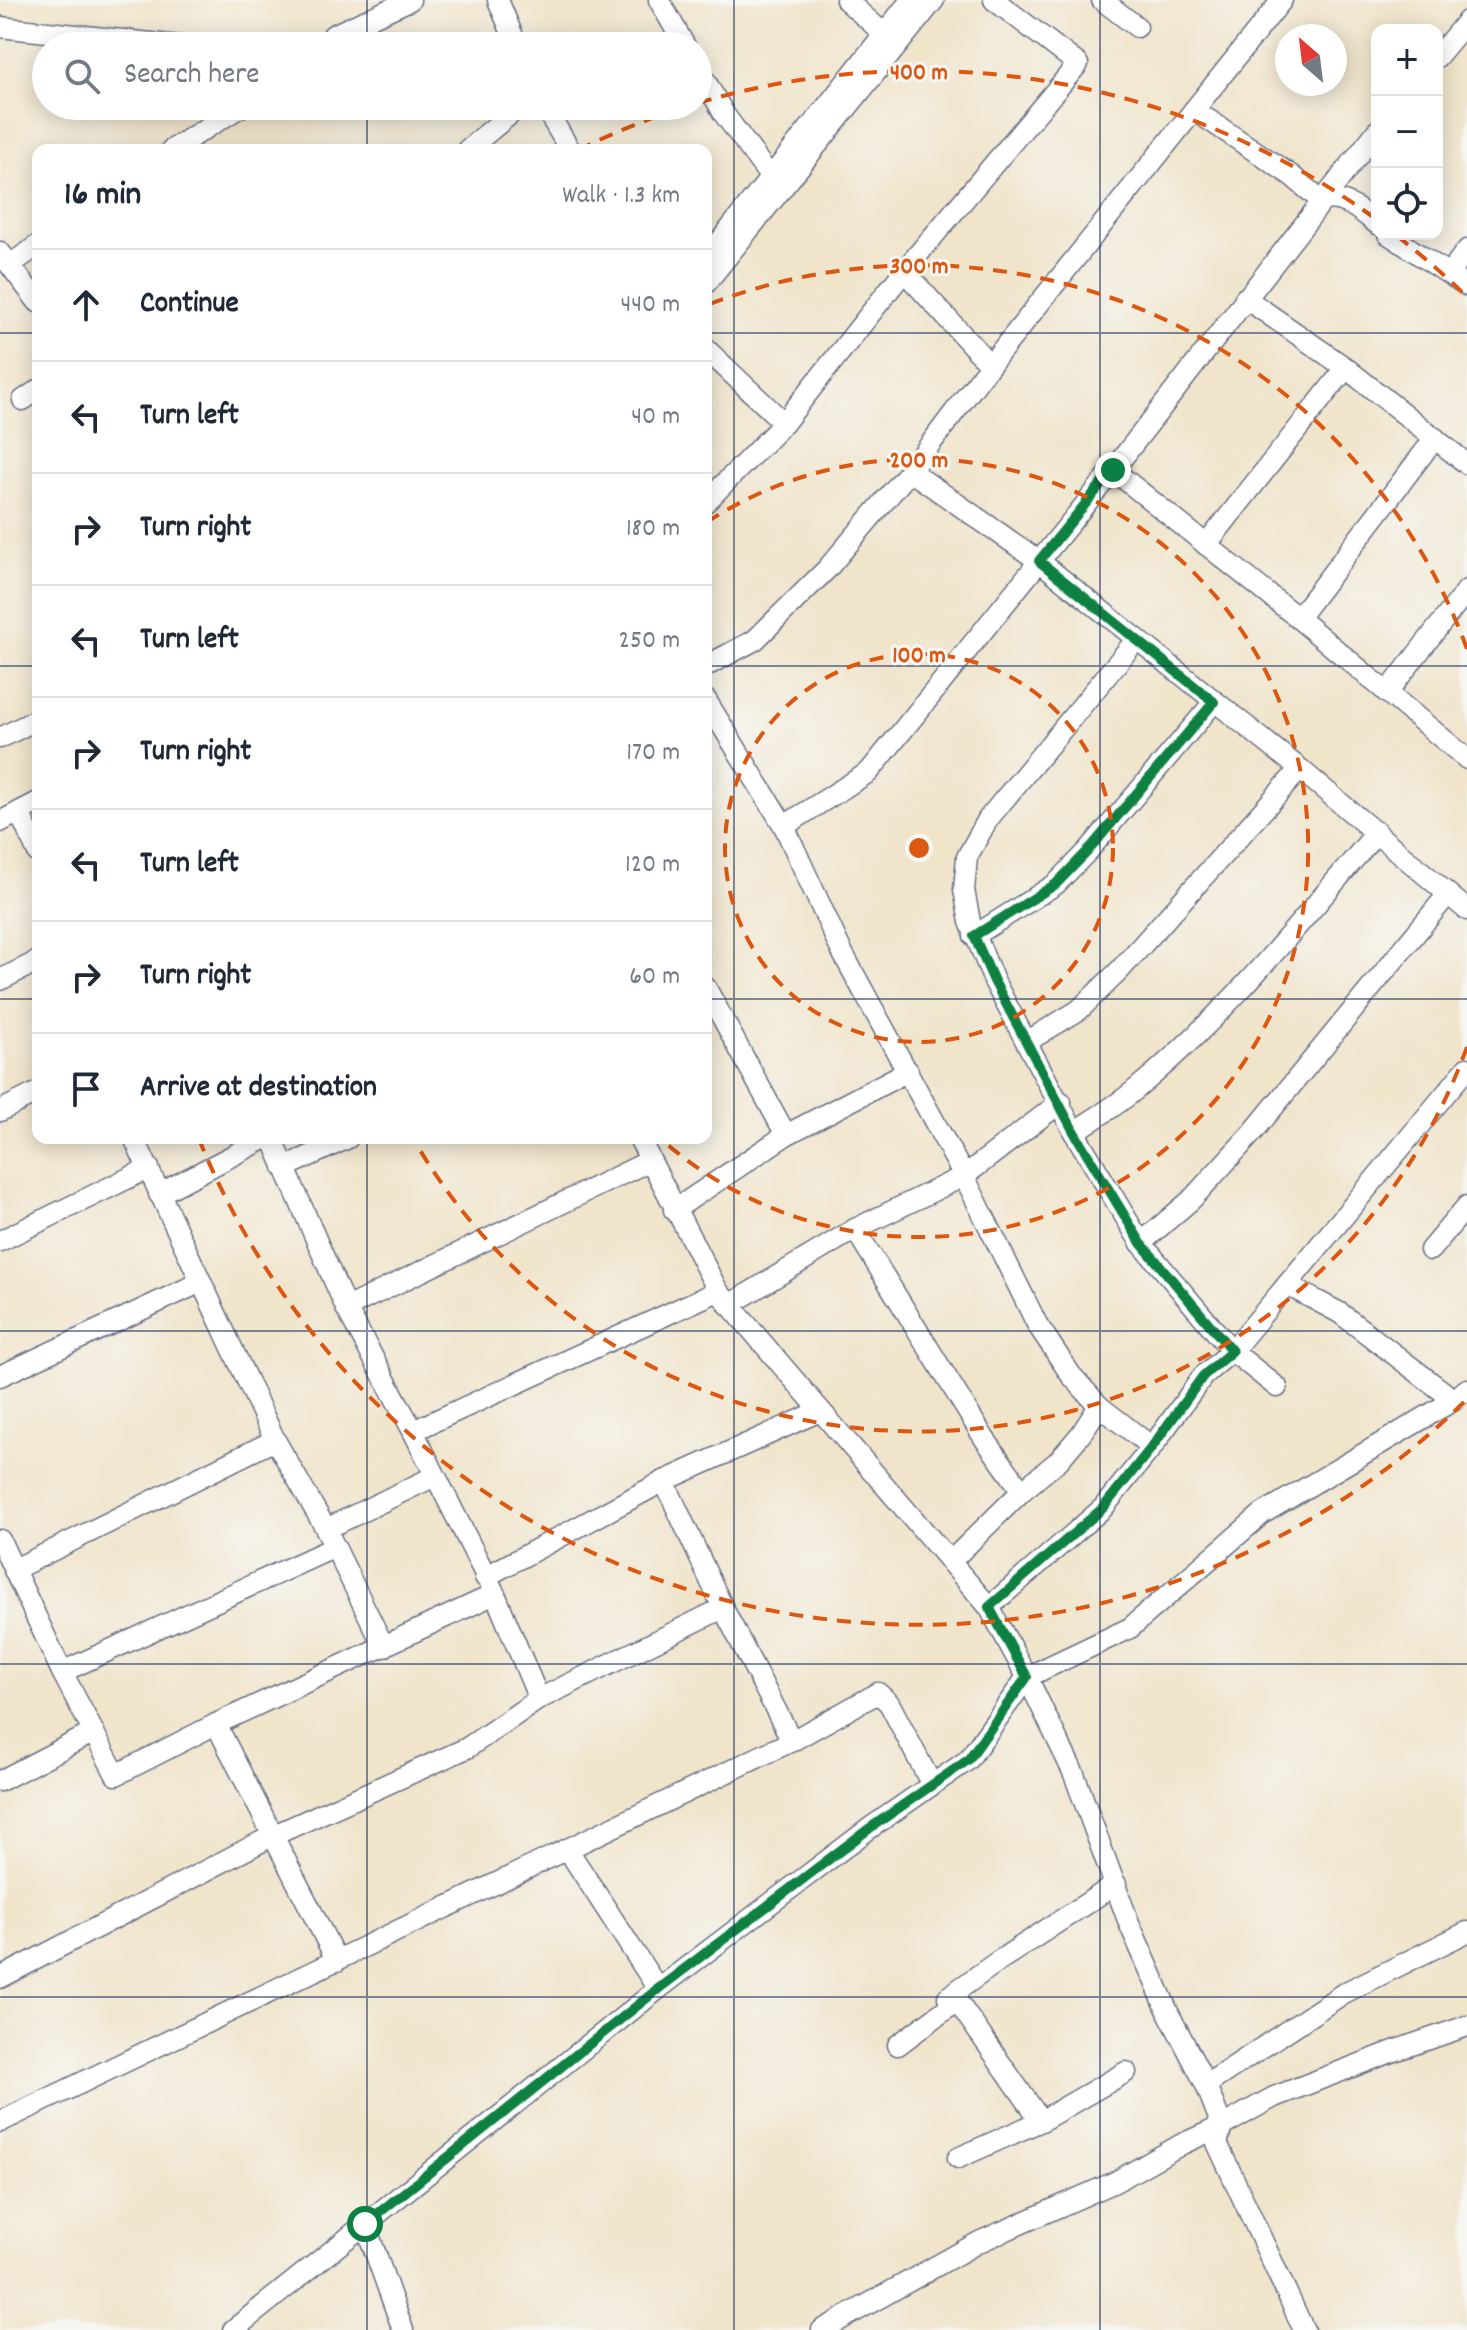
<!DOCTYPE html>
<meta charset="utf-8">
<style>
:root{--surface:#fff;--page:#f6f6f7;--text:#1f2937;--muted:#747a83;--line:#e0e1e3}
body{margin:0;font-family:Dekko,sans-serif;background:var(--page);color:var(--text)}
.controls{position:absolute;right:24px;top:24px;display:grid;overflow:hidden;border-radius:16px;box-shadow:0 4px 20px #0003}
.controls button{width:72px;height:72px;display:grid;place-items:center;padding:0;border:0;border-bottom:2px solid var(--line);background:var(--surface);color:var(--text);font:40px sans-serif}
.compass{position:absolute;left:1275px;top:24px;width:72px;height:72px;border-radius:50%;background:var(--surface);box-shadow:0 4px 20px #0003;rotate:332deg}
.stop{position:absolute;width:24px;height:24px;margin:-18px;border:6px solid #0b8043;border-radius:50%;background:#fff}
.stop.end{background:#0b8043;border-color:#fff;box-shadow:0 2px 8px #0008}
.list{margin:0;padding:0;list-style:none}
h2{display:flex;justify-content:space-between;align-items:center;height:104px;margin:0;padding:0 32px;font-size:34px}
h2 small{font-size:26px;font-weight:400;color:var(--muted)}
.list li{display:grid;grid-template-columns:52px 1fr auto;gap:24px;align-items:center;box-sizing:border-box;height:112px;padding:0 32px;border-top:2px solid var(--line)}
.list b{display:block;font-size:30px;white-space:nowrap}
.list em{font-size:26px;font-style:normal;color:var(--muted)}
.icon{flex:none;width:44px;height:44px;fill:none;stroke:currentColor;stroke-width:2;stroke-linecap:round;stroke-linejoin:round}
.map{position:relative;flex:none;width:1467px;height:2330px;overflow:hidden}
.search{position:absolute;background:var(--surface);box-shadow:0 4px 20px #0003;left:32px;top:32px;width:680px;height:88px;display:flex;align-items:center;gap:20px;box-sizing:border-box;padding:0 28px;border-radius:44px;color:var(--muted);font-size:30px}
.panel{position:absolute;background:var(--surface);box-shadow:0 4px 20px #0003;left:32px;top:144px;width:680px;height:1000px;border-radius:16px}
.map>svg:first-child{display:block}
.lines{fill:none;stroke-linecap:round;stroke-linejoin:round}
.minor-casing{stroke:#666e84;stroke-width:23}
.minor{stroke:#fff;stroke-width:20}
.route{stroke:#0b8043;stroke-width:10}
.grid{fill:none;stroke:#1b2f5e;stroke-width:2;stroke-opacity:0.55}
.ring{fill:none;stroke:#de5710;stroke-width:4;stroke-dasharray:14 10}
.centre{fill:#de5710;stroke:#f6f6f2;stroke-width:4}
.ring-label{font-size:24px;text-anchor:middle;font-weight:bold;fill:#de5710;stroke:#f6f6f2;stroke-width:6;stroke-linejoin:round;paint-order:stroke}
</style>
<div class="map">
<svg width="1467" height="2330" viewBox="0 0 1467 2330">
<rect width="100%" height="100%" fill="#f6f6f2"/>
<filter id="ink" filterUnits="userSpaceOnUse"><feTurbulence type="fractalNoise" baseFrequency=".0125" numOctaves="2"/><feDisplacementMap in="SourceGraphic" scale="16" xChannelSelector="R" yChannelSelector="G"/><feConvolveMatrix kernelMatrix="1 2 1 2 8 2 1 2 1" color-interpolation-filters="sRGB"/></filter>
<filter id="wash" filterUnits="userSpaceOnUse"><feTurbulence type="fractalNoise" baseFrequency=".006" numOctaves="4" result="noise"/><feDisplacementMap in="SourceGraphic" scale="32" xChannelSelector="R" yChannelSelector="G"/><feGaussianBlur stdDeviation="1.8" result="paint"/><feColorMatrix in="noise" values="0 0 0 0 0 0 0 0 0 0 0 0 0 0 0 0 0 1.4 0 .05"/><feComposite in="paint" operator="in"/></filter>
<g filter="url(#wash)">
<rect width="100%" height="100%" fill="#f0e4ca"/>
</g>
<g filter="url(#ink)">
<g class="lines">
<g class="minor-casing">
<g id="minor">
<path d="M498,0L517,46"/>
<path d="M659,0L685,46"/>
<path d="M846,0L884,34"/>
<path d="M1102,0L1137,27"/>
<path d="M0,27L180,46"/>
<path d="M326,46L333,35L410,0"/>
<path d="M1437,57L1467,21"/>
<path d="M698,68L724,114L771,178"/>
<path d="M544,106L570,150"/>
<path d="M1194,110L1292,176L1320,200C1344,196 1360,210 1377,224"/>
<path d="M171,150L242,106"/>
<path d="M467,150L520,106"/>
<path d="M1388,234L1467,286"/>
<path d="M0,252L38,302"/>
<path d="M706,259L911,0"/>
<path d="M10,265L38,245"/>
<path d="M904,271L990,365"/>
<path d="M1450,272L1467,250"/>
<path d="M706,283L934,0"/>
<path d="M1245,298L1346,368L1467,464"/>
<path d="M706,349L784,423"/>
<path d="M23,400L38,390"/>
<path d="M1113,470L1298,618L1467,759"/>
<path d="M910,471L1039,561L1300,769L1467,910"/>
<path d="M706,502L784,423L904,271L1078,64L994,0"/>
<path d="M1206,545L1346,368"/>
<path d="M1298,618L1435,438"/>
<path d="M1137,639L988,819L967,857L964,890L970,922L994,981L1074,1132L1141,1243L1232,1351L1277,1387"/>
<path d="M706,666L755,640L827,569L910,471L990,365L1282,0"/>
<path d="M1387,693L1467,590"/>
<path d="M706,700L784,826L841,950L964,1176L1037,1324L1071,1375L1099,1406L1152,1447"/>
<path d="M0,738L38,719"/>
<path d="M19,812L38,853"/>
<path d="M0,822L38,802"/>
<path d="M784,826L869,772L1113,470L1377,131"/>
<path d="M974,936L1056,884L1088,851L1214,702"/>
<path d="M0,980L38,961"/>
<path d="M706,988L786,1135"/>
<path d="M1028,1041L1079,1010L1119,971L1300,769"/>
<path d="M0,1111L38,1092"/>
<path d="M1074,1132C1095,1118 1116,1106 1135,1090C1226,1015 1301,922 1377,832"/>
<path d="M134,1138L275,1440L326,1529L384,1647"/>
<path d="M272,1138L346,1308L413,1431L495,1594L539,1699"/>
<path d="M639,1138L718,1291L989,1607L1027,1677L1074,1774L1129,1923L1169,2014L1206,2085L1222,2126L1217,2143L1304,2330"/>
<path d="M284,1168L348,1138"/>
<path d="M159,1194L266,1138"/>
<path d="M674,1210L786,1135L908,1071"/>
<path d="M855,1229L984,1438L1022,1491"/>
<path d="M0,1241L149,1168"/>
<path d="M1141,1243L1191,1200L1254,1131L1448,894"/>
<path d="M1430,1250L1467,1206"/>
<path d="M1287,1285L1340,1313L1454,1400"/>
<path d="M729,1305L855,1229L964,1176L1061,1102"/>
<path d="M346,1308L649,1161"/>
<path d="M0,1376L201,1282"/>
<path d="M413,1431L718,1291"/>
<path d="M664,1481L723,1608L792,1741"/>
<path d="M326,1529L435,1476"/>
<path d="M0,1540L62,1672L116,1775L216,1724L495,1594"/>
<path d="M950,1562L1022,1491L1058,1461L1081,1434L1099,1406"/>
<path d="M15,1569L275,1440"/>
<path d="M485,1577L664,1481L820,1411"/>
<path d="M989,1607L1103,1508L1152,1447L1203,1376L1232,1351L1467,1068"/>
<path d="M62,1672L335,1547"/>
<path d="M216,1724L337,1961"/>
<path d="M0,1781L94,1732"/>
<path d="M568,1850L658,1989"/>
<path d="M0,1978L272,1836L467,1748L539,1699L723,1608"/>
<path d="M957,2001L1041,2121"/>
<path d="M898,2045L957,2001L948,1997L997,1962L1116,1884"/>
<path d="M1206,2085L1344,1993L1467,1932"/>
<path d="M0,2122L792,1741L878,1693L889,1703L932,1785"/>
<path d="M958,2158L1041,2121L1126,2072"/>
<path d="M365,2224L403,2330"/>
<path d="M233,2330L658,1989L870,1828L968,1760L1027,1677L1130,1628L1262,1514L1454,1400L1467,1389"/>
<path d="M822,2330L979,2242L1115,2182L1182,2144L1222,2126L1274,2097L1391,2052L1467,2026"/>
</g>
</g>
<use href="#minor" class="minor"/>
</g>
</g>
<g class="lines" filter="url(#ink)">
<path class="route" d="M365,2224L658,1989L870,1828L968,1760L1027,1677L989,1607L1103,1508L1152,1447L1203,1376L1232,1351L1141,1243L1074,1132L994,981L974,936L1056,884L1088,851L1214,702L1039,561L1113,470"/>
</g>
<path class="grid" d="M367,0V46M734,0V2330M1100,0V2330M367,106V150M0,333H38M706,333H1467M0,666H38M706,666H1467M0,999H38M706,999H1467M367,1138V2330M0,1331H1467M0,1664H1467M0,1997H1467"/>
<g class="ring">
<circle cx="919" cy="848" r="194"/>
<path d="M707 522A389 389 0 1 1 661 1139"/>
<path d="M1467 1047A583 583 0 0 1 414 1140M710 304A583 583 0 0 1 1467 649"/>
<path d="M1464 1402A777 777 0 0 1 199 1139M578 150A777 777 0 0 1 685 107M698 103A777 777 0 0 1 1376 219M1397 236A777 777 0 0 1 1464 294"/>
</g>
<circle cx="919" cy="848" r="12" class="centre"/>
<g class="ring-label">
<text x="919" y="79">400 m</text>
<text x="919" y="273">300 m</text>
<text x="919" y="467">200 m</text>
<text x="919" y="662">100 m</text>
</g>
</svg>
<div class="controls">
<button>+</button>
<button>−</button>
<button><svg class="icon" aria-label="locate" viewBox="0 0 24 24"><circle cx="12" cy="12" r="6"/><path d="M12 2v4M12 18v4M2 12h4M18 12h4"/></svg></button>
</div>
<svg class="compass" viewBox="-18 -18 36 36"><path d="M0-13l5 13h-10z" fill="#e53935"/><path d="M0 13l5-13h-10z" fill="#747a83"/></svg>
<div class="stop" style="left:365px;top:2224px"></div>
<div class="stop end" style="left:1113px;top:470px"></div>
<div class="search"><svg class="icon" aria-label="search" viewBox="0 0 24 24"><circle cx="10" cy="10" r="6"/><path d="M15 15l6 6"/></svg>Search here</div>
<section class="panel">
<h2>16 min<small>Walk · 1.3 km</small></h2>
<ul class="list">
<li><svg class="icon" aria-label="ahead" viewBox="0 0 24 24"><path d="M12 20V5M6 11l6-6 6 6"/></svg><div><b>Continue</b></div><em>440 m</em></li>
<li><svg class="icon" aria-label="left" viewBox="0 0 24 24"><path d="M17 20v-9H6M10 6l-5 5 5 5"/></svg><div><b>Turn left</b></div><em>40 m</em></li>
<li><svg class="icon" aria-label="right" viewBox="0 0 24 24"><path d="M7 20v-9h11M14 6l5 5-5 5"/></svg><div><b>Turn right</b></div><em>180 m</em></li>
<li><svg class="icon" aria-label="left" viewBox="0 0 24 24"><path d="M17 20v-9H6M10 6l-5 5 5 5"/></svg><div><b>Turn left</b></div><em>250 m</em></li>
<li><svg class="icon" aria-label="right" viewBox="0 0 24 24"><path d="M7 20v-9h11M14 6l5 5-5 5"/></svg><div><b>Turn right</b></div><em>170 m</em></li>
<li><svg class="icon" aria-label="left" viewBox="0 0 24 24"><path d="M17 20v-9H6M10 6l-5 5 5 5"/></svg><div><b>Turn left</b></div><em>120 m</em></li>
<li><svg class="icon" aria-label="right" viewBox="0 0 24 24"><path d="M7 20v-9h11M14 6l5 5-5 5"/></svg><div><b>Turn right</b></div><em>60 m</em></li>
<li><svg class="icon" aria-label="arrive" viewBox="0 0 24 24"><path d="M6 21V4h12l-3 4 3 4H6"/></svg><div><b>Arrive at destination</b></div></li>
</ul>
</section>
</div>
